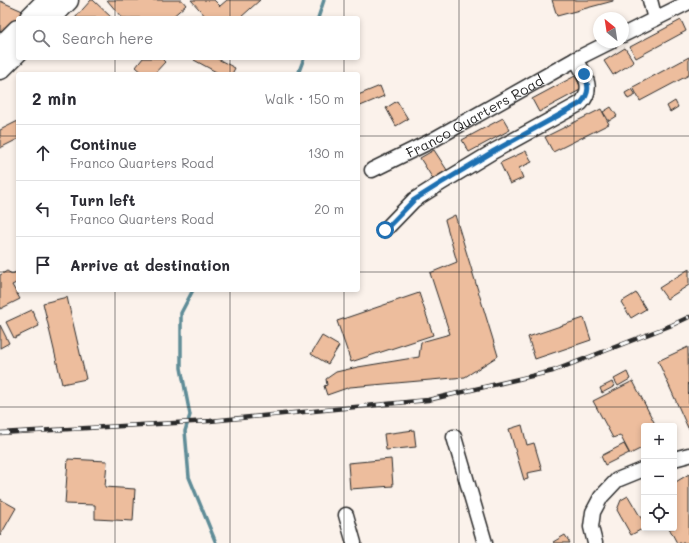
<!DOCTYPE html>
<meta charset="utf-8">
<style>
:root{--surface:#fff;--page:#f2f2f3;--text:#2b2b33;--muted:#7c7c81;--line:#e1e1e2}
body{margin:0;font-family:Mali,sans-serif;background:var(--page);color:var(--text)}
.controls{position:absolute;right:12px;bottom:12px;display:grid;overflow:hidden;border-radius:4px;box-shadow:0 2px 6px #0003}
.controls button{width:36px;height:36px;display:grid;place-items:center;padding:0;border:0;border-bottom:1px solid var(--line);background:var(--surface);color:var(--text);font:20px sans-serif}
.compass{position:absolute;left:593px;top:12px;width:36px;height:36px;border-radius:50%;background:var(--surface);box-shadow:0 2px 6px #0003;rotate:330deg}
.stop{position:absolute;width:12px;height:12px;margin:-9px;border:3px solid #1f6fb2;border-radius:50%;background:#fff}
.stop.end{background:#1f6fb2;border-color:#fff;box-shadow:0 1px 4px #0008}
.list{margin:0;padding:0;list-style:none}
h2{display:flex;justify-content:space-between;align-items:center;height:52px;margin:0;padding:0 16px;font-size:17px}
h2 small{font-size:13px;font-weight:400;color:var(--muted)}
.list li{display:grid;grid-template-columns:26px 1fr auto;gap:12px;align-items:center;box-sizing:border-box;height:56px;padding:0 16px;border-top:1px solid var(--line)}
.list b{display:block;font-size:15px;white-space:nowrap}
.list p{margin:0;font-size:13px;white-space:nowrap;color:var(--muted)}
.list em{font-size:13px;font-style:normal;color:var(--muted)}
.icon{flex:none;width:22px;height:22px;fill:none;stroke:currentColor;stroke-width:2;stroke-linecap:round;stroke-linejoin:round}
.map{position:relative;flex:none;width:689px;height:543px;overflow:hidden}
.search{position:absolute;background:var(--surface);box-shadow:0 2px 6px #0003;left:16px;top:16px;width:344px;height:44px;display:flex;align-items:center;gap:10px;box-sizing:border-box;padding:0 14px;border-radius:4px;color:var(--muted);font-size:15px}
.panel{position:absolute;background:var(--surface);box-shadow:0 2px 6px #0003;left:16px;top:72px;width:344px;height:220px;border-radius:4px}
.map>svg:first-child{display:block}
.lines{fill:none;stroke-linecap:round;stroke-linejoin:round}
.stream{stroke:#5e8c97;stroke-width:3.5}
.building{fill:#edbd9d;stroke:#2b2b2b}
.minor-casing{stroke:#2b2b2b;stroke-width:17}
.primary-casing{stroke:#2b2b2b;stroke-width:25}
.minor{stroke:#fff;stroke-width:14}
.primary{stroke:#fff;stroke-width:22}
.rail-casing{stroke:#2b2b2b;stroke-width:4.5}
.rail{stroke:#fff;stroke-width:3;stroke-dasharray:9;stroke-linecap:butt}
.route{stroke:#1f6fb2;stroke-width:5}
.grid{fill:none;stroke:#2b2b2b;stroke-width:1;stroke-opacity:0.55}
.labels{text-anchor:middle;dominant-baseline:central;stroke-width:3;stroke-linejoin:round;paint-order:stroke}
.street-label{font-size:14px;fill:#2b2b2b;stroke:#fff}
</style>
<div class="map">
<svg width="689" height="543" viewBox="0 0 689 543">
<rect width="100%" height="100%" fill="#fbf2eb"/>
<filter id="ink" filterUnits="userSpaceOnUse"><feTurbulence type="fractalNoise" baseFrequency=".025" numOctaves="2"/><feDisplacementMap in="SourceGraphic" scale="8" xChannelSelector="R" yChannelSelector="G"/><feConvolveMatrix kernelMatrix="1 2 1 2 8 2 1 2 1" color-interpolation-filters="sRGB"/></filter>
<g filter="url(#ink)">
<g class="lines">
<g class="stream">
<path d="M318,18L324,0"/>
<path d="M298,74L304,58"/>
<path d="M193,290L181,313V368L190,415L185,431L189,477L216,543"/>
</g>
</g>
<g class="building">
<path d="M91,0H93L112,18H75Z"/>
<path d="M107,0H182L186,5L171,18H122Z"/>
<path d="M191,0H214L220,6L227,0H260L240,18H207Z"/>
<path d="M552,0H613V1L557,16Z"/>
<path d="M0,1L27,13L22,18H18V22L0,42Z"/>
<path d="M681,20L686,31L636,58L630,47Z"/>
<path d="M625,48L634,62L613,75L604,61Z"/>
<path d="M689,57V75L640,101L633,87Z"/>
<path d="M143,58H161L165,62L154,74H144L136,67Z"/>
<path d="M195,58H216L235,68L232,74H220L194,60Z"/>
<path d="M575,76L582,89L539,112L532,99Z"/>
<path d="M380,86L384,96L358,107V95Z"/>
<path d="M632,89L636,95L628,99L625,93Z"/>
<path d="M397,101L408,119L396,126L386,108Z"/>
<path d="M675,101L678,107L670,112L667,106Z"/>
<path d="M611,107L617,116L609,121L603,112Z"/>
<path d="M601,109L609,124L553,152L545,137Z"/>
<path d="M503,118L510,130L469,152L462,140Z"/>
<path d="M18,121V139L0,148V130Z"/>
<path d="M434,150L447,170L433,179L420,158Z"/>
<path d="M526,151L532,162L519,168L523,178L510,184L500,163Z"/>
<path d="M455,215L498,356L465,377L350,387L327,395L324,386L327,385L326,379L336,372L358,367L419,357L421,342L450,334L430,273L457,262L445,220Z"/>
<path d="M689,269V285L667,299L659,288Z"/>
<path d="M7,271L12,274L18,271V282L12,285L20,299L0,309V275Z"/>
<path d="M419,293L433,335L351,362L337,321Z"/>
<path d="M636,293L646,309L631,318L621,302Z"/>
<path d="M67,297L86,379L62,384L43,303Z"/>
<path d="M32,310L39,326L14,338L6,322Z"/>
<path d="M584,318L591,340L535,359L528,337Z"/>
<path d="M0,325L9,343L0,348Z"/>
<path d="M322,336L339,346L328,364L311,354Z"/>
<path d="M688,347L689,428H688L658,361Z"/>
<path d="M627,372L630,379L618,386L614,379Z"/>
<path d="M633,381L656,426H644V447L630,454L620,435L613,438L593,401Z"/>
<path d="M612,382L615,386L602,393L600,388Z"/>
<path d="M522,425L527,445L534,443L542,470L527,473L528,479L524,480L509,429Z"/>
<path d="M414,430L416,447L386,450L384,434Z"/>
<path d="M624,444L629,453L605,465L601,456Z"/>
<path d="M68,459L107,461L105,487L135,489L133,521L95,519V505L65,504Z"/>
<path d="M391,459L393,486L350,489L348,463Z"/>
<path d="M689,474V543H677L669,528H674V483Z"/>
<path d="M628,496L644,523V528L631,535L617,510L621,500Z"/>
<path d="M0,499L16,508L0,536Z"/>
<path d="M565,535L570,543H554L553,542Z"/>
</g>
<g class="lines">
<g class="minor-casing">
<g id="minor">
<path d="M650,0L655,19"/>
<path d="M623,35L689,2"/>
<path id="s1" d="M372,170L431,141L576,59L610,42"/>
<path d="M385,230L414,200L441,183L494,151L581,103C595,88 584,74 576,59"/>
<path d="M454,437L485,543"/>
<path d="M674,459L689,455"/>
<path d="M346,515L354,543"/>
<path d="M595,543L591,527L593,512L601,497L617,480L644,469"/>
</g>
</g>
<g class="primary-casing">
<g id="primary">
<path d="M31,18L49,0"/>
<path d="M49,18L67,0"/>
<path d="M0,49L18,31"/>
<path d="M0,68L18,50"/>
</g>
</g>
<use href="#minor" class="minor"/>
<use href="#primary" class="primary"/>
<g class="rail-casing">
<path id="rail" d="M0,433L210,421L428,400L553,371L672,325L689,317"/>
</g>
<use href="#rail" class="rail"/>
</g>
</g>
<g class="lines" filter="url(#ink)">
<path class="route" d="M385,230L414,200L441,183L494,151L581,103C590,93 589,85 584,74"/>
</g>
<path class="grid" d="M115,0V18M230,0V18M344,0V18M459,0V543M574,0V543M115,58V74M230,58V74M344,58V74M0,136H18M358,136H689M0,272H18M358,272H689M115,290V543M230,290V543M344,290V543M0,407H689"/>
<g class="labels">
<g class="street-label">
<text stroke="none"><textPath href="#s1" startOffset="116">Franco Quarters Road</textPath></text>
</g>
</g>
</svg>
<div class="controls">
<button>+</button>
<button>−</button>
<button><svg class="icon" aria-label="locate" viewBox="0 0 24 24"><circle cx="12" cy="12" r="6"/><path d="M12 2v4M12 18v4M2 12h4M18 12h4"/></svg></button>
</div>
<svg class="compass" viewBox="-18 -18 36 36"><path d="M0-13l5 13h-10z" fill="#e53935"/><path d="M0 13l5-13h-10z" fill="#7c7c81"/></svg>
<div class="stop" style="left:385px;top:230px"></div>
<div class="stop end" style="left:584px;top:74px"></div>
<div class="search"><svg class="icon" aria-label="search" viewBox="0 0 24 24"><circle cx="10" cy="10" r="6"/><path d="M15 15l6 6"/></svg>Search here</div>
<section class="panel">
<h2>2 min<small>Walk · 150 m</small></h2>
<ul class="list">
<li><svg class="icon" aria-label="ahead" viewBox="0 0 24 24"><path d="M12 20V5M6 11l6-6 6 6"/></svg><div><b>Continue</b><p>Franco Quarters Road</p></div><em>130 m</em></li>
<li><svg class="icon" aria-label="left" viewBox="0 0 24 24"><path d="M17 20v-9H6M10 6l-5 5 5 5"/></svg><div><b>Turn left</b><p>Franco Quarters Road</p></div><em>20 m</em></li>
<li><svg class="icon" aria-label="arrive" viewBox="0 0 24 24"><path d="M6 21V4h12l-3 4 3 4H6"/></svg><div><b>Arrive at destination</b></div></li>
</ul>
</section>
</div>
